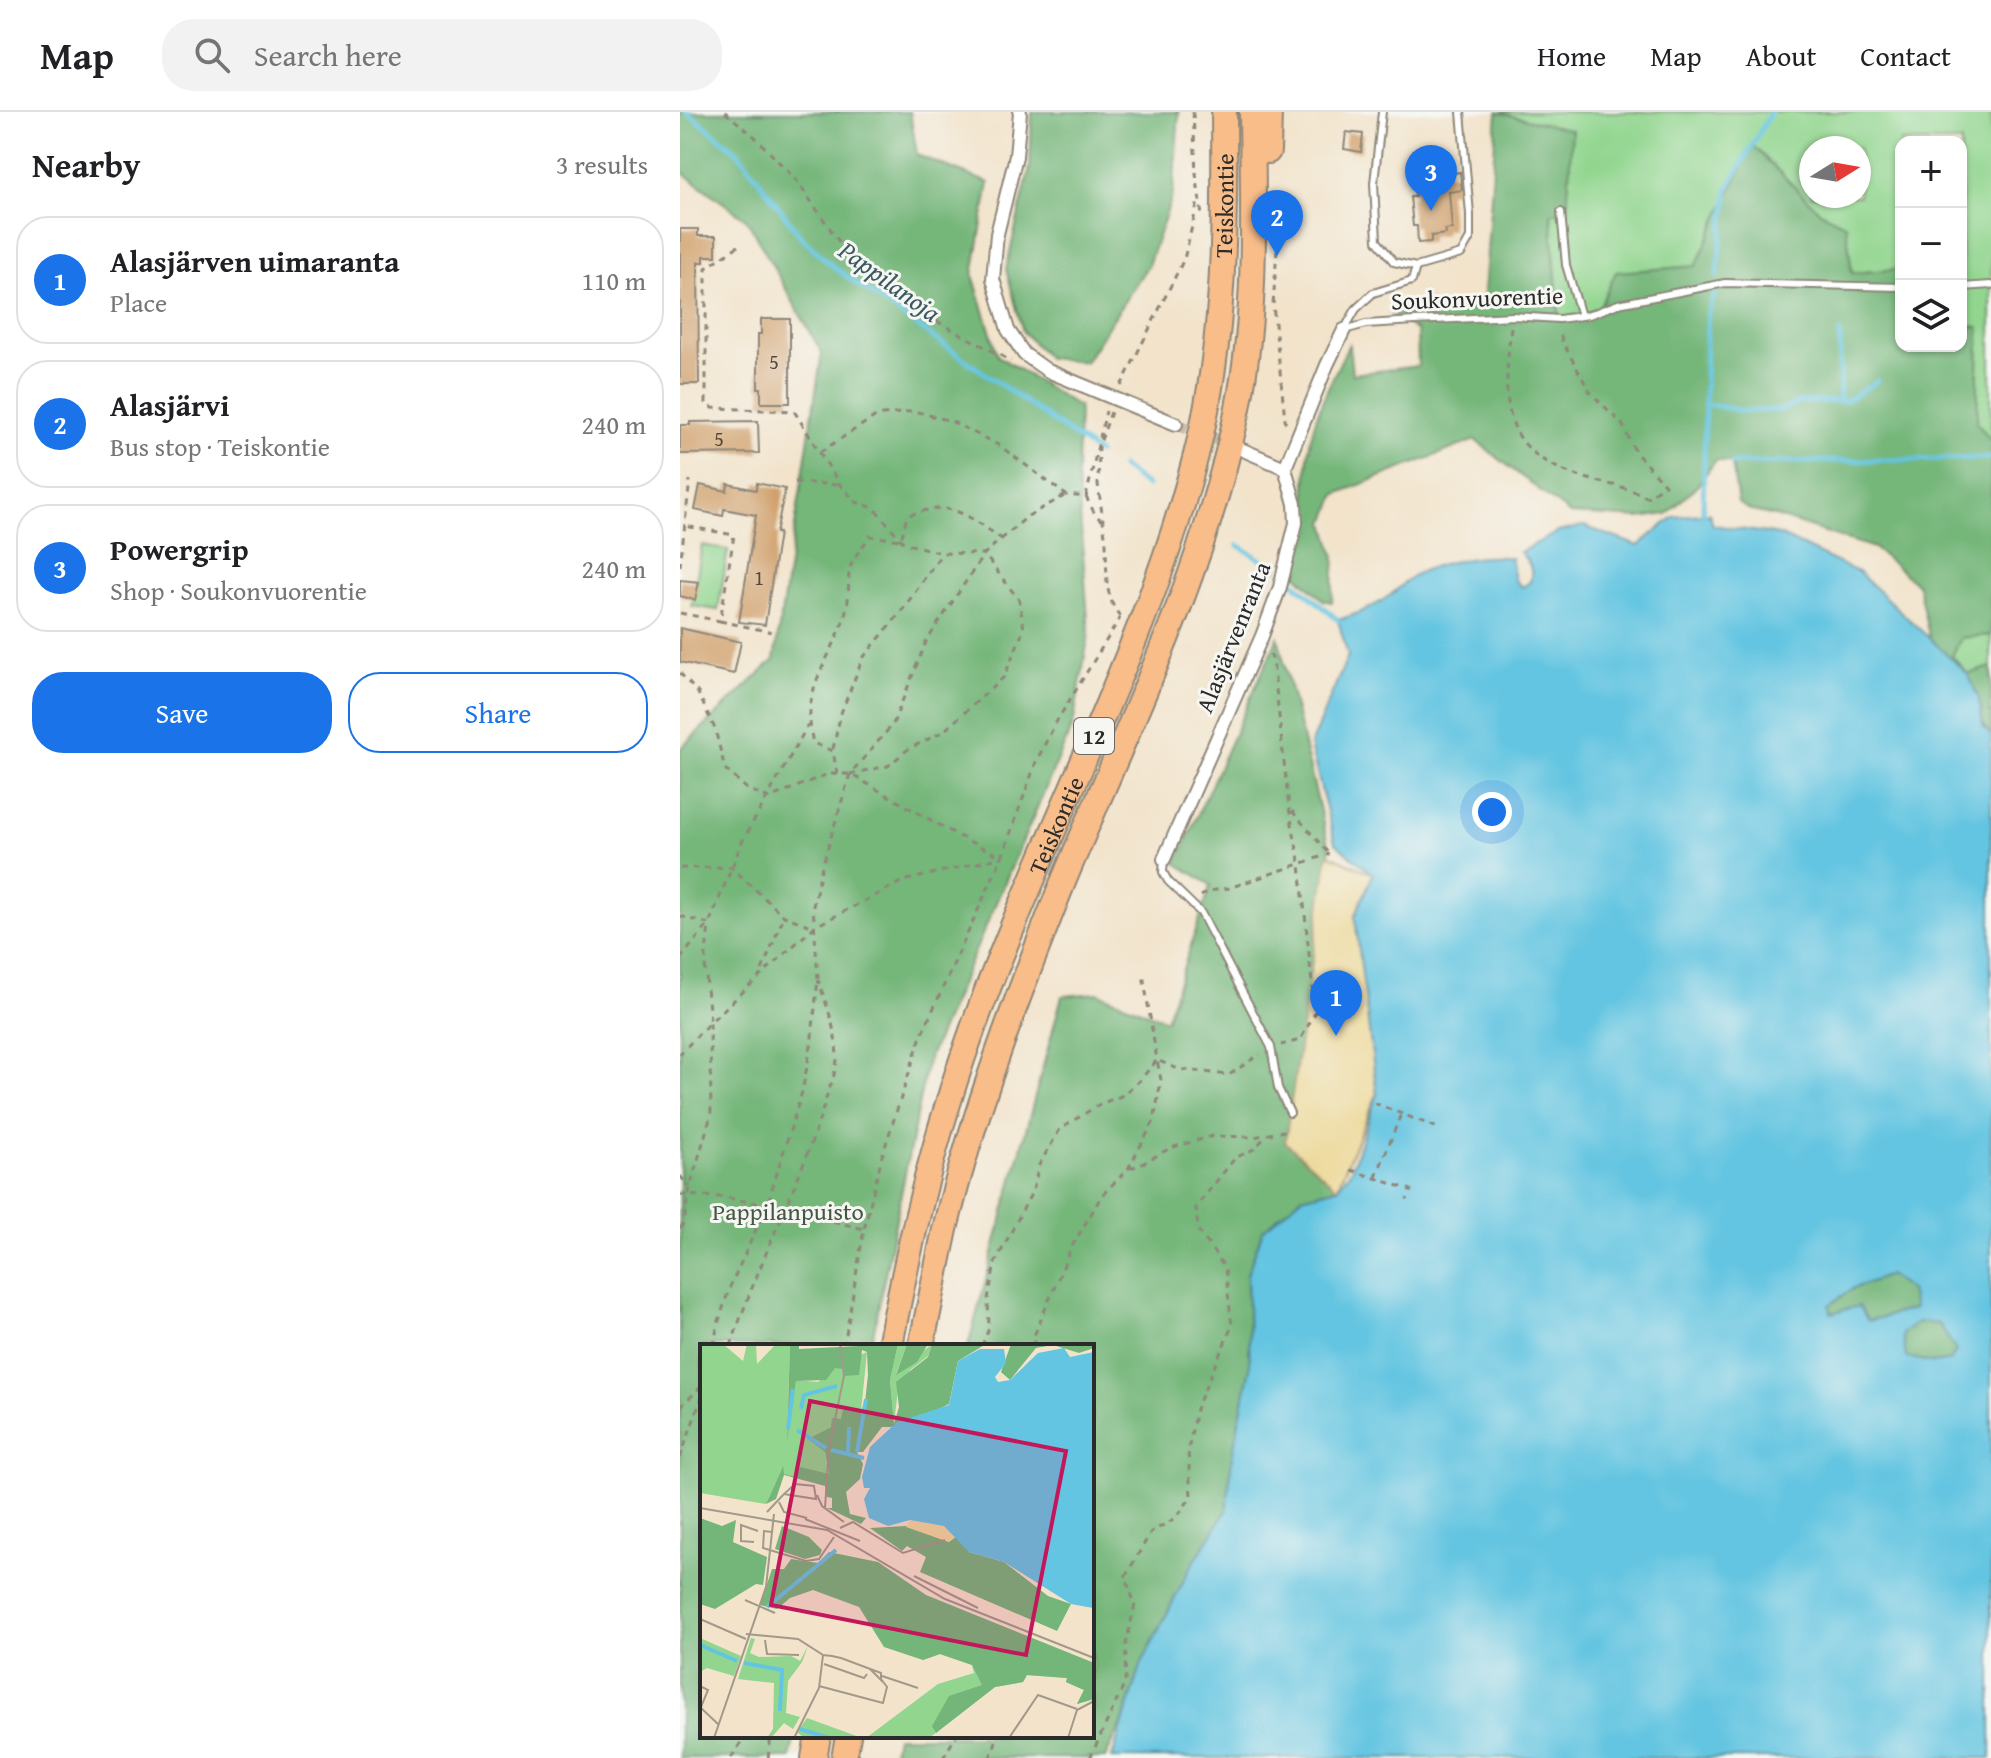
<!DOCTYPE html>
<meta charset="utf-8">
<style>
:root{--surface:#fff;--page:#f2f2f2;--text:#202124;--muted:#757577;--line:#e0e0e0;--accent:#1a73e8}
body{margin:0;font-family:"Gentium Book Plus",serif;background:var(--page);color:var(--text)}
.controls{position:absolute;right:24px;top:24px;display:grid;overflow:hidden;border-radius:16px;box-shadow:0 2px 6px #0004}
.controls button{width:72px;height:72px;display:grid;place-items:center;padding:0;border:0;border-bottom:2px solid var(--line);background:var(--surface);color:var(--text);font:40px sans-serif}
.compass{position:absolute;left:1119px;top:24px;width:72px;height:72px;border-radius:50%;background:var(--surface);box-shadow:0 2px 6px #0004;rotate:79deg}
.you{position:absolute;left:812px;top:700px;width:28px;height:28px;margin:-20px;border:6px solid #fff;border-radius:50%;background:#1a73e8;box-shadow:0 0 0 12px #1a73e833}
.badge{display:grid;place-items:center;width:52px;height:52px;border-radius:50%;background:var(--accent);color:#fff;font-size:26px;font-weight:700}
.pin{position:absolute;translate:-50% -66px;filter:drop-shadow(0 2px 4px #0008)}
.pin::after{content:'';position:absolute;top:42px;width:28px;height:24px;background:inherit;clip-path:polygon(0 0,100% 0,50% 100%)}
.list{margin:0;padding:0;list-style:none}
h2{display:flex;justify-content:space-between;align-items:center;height:104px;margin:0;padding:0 32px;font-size:34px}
h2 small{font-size:26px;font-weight:400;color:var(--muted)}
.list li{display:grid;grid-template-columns:52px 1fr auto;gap:24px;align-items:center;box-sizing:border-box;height:128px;margin:0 16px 16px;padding:0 16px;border:2px solid var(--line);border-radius:32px}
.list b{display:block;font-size:30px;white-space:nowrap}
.list p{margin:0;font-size:26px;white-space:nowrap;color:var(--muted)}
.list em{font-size:26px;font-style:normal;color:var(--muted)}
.actions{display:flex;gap:16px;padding:24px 32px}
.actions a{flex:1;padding:18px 0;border:2px solid var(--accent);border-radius:32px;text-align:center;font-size:28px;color:var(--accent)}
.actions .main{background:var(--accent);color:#fff}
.icon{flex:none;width:44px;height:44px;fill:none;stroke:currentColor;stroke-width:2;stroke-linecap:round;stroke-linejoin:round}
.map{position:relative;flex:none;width:1311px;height:1646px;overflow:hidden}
header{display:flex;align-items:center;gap:48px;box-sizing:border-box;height:112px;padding:0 40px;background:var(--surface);border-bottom:2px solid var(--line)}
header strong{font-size:38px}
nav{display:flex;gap:44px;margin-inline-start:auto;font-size:28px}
.search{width:560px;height:72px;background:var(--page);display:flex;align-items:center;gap:20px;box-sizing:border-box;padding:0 28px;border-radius:32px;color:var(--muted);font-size:30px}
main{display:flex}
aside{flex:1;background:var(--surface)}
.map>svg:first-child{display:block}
.green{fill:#91d58e;stroke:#5e805c;stroke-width:2;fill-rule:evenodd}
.forest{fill:#74b679;stroke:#507052;stroke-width:2}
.sand{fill:#eeda9e;stroke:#8c8264;stroke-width:2}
.water{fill:#63c5e1;stroke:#477886;stroke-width:2;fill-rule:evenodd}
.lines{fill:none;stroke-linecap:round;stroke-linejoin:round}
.stream{stroke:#63c5e1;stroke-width:5}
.building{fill:#d1a16d}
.street-tunnel{stroke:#cabeaa;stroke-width:12;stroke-dasharray:12 6;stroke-linecap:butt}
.lane-casing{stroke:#8e877a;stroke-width:10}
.street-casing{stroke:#8e877a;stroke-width:16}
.highway-casing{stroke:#8e877a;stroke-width:28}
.path{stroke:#8e877a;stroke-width:3;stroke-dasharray:6 6;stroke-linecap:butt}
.lane{stroke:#fff;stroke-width:6}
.street{stroke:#fff;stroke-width:12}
.highway{stroke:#f9bd89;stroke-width:24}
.labels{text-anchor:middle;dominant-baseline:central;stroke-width:6;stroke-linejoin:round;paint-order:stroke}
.number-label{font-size:20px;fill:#54483c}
.shield{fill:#f6f6f2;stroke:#686867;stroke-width:2}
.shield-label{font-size:22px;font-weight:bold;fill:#2b2b2b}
.street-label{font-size:24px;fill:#2b2b2b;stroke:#f6f6f2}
.park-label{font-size:24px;fill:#445644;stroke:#f6f6f2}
.water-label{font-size:26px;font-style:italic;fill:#3c5962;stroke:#f6f6f2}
.inset-river{fill:none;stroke:#63c5e1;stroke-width:4}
.inset-road{fill:none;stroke:#a2998a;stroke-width:2}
.view{fill:#c2185b;fill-opacity:0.15;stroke:#c2185b;stroke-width:4}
.inset-edge{fill:none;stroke:#2b2b2b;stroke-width:4}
</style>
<header>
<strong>Map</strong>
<div class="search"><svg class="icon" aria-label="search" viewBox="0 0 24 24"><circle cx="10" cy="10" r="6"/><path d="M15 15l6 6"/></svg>Search here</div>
<nav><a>Home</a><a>Map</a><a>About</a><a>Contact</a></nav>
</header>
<main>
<aside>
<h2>Nearby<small>3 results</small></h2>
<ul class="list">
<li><span class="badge">1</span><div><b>Alasjärven uimaranta</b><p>Place</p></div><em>110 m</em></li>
<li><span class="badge">2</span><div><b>Alasjärvi</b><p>Bus stop · Teiskontie</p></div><em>240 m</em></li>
<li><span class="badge">3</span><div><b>Powergrip</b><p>Shop · Soukonvuorentie</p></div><em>240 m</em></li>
</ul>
<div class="actions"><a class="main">Save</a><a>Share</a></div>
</aside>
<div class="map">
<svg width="1311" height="1646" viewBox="0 0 1311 1646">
<rect width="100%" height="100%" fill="#f6f6f2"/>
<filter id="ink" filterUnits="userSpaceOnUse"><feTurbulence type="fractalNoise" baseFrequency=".0125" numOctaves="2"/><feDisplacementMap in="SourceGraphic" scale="16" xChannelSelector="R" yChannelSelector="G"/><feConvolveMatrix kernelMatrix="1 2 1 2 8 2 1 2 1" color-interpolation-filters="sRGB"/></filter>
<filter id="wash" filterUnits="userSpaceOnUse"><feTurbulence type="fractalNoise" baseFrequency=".006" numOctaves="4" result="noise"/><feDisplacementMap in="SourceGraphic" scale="32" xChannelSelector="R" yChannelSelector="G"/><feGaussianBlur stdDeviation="1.8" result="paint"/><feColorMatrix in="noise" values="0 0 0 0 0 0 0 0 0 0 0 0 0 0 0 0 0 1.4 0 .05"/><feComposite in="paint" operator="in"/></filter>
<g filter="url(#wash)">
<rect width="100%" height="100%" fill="#f2e3ca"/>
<g class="green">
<path d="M823,0H1311V328L1297,311L1299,215L1281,214V30H1221V157L1172,161L1166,113L1140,100L1072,33L1016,155L937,160L917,200L879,207L871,100H887ZM1131,36H1179V84H1131Z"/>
<path d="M22,433L48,438L38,498L12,494Z"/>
<path d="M1311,523V555L1288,562L1272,544L1281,525Z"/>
</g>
<g class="forest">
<path d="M0,0H230L237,43L309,71L293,163L318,244L399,295L397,363L409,521L393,613L247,950L191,1234H22V1624H115L110,1646H0V637L94,548L142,241L67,108L0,59Z"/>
<path d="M352,0H499L493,82L468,153L405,250L368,246L343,220L326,157L350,55Z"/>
<path d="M817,0L892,18L887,100L871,101L879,207L917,200L936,160L1016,154L1072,33L1140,100L1166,113L1172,161L1221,157V234H1281V214L1299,215L1297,311L1311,328V523L1281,526L1272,544L1288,562L1311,555V623C1299,612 1304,603 1299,588C1292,566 1268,542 1250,529L1238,473L1194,436L1095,404L1072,399L1058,391L1052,351L1036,348L1018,373L987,402L960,406L890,402L795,328L656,382L645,411L655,445L652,490L643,488L614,460C629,416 623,381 629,337C634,300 653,265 669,232L672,262L738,254L737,219L712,202L803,195Z"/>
<path d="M598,525L651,744L606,1029L657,1076L622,1085L583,1118L567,1163L570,1256L552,1344L547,1398L509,1458L462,1551L442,1612L425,1646H212L216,1624H412V1234H288L382,884L418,881L486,908L531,773L496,751Z"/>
<path d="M1209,1163L1231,1178L1234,1197L1187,1209L1151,1202L1149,1193L1174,1176Z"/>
<path d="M1238,1210L1259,1211L1276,1239L1271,1248L1253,1251L1226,1245L1222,1221Z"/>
</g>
<path class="sand" d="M648,742L693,762L675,805L697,982L657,1076L605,1030Z"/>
<path class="water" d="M1029,401L1033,413L1099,423L1178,460L1288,562L1299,587L1303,615L1311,623V1646H432L462,1551L509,1458L547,1398L552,1344L570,1256L567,1163L583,1118L622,1085L657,1076L671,1058L697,983L675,805L693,762L655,731L630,633L668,544L658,508C677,502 693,496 709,484C718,478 724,469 733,464C755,450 805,442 831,446L835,468L842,475L850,470C854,456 849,450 840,440L878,420L904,414L958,434L994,405ZM1209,1163L1230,1178L1234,1197L1188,1209L1179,1194L1151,1201L1149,1193L1174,1176ZM1238,1210L1259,1212L1276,1239L1271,1248L1253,1251L1226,1245L1222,1222Z"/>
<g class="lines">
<g class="stream">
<path d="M7,0L58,40L122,126L156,157L418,341"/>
<path d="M1037,164L1048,76L1091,0"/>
<path d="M1160,289V220"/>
<path d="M1026,292L1063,299L1103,298L1120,290L1166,289L1197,269"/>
<path d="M1052,351L1311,346"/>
<path d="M442,355L467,374"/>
<path d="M1023,402L1026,228L1028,202L1035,179"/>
<path d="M558,433L596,457"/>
<path d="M609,466L658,508"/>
</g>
</g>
<g id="blocks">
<g class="building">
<path d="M666,20L683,22L681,40L664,37Z"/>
<path d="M766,43L769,62L780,60L782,78L769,80L772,117L765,118L766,122L751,124V130L738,131L737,114H733L730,85H735L732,52L746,51L745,45Z"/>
<path d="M0,117H18V124H36V144H24V150H18L19,272H0Z"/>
<path d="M81,207H110V291H81V276H78V222H81Z"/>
<path d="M78,309L79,341L0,342V313H10V310Z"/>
<path d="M77,371L105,377L96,421H99L85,513L59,510L76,403L44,397L43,404L15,398L20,373L47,379L48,372L76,378Z"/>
<path d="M0,468L19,470L15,488L0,484Z"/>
<path d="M0,516L61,530L54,562L0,550Z"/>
</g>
</g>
</g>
<g filter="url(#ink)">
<use href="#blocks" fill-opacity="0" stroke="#8e877a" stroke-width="2"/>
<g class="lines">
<path class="street-tunnel" d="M496,312L553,334"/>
<g class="lane-casing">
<g id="lane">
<path d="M702,0L694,71L697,129L714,150L736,155L781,142L790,126V102L781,0"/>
<path d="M881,100L886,153L901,204"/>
<path d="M1281,175L1311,173"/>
<path d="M664,218L686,212L735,209L833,204L879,207L909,203L938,192L1045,171L1221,175"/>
<path d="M664,218L676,197L693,181L732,169L736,155"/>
<path d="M484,747L483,760L488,769L521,801L591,935L598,976L610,1001"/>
</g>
</g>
<g class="street-casing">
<g id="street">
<path d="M340,0L336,44L317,122L313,167L328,218L344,242L368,259L496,312"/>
<path d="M605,356L647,253L664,218"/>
<path d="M484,747L582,524L600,475L616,411L615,392L605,356L563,338"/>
</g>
</g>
<g class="highway-casing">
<g id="highway">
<path d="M588,39L589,0"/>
<path id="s1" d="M210,1234C225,1154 243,1073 267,995C290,917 322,839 354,764C413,623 481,485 518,335C545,225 545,112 544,0"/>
<path d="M241,1234C250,1194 257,1153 266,1113C295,996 338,882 383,770C446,618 520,471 555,310C578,208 573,104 572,0"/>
<path d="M134,1646L138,1624"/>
<path d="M164,1646L168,1624"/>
</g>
</g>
<g class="path">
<path d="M45,0L74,24L117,69L162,134L249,205L331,249"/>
<path d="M513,0L516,61L522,104"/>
<path d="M58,134L26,156V291L33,296L114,299L160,373L176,390L194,396L224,431L262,441L304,442"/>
<path d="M597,138L593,193L606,316"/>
<path d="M831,215C823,289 818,340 902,365C924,372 946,374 967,385L985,373L956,341L942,312L910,280L882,229L880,219"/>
<path d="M441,274L504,147L518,90"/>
<path d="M431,300L419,334L418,372L426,431L427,474L432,491L440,505"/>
<path d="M140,340L196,304L234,299L271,309L320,334L386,383L406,385L416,404L423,409"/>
<path d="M115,370L160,373"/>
<path d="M406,385L426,299"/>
<path d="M0,454L10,368"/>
<path d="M0,501L40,509L54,423L5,414"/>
<path d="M40,509L91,520"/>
<path d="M590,542L593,549L609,696L620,753L635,901L620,928L601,933"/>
<path d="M0,561L18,581L35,617L45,657L67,677L89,686L148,662H170L284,727L322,745"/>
<path d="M153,637L161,601L183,546L221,500L262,441"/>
<path d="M157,662L153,639L133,631C119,569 156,547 167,494C170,481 167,468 170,456C173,445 184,433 190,424L221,428L227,404C272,387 285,402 322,427"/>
<path d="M170,662L208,654L227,638L264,619L324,565L344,517L339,488L304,442"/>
<path d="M612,699L649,742"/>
<path d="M0,756L51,755L104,804L134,815"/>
<path d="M521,784L529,779L549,776L649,742"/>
<path d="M0,804L29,812L25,852L30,910L0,942"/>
<path d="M0,847L29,812L62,730L128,613"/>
<path d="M82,858L104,804"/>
<path d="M694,991L758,1016"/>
<path d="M450,1056L460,1053L490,1036L533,1024L574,1025L604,1019L606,1013"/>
<path d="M671,1058L731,1078L727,1088"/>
<path d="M0,1064L10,1075"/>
<path d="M696,1065L721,1002"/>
<path d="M0,1083L42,1085L87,1093L184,1117"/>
<path d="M0,1117L4,1110L10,1075L31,1003L30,910L134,815L223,769L322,745"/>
<path d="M34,1234L37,1215L49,1177L87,1093L122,980L131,934L138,867L133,794L141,758L170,662L213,612L246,530L304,442L348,404L386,383"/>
<path d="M51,1234C77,1152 119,1075 144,993C148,978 157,960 157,945C156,918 147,893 138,868"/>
<path d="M164,1234L184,1117L202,1044L241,924L322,745L356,650L375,612L440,506"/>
<path d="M302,1234L309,1216L308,1187L315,1151L353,1078L359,1053L380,1017L420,992L441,984L460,968L477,948L463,862"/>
<path d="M355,1234L353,1226L391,1136L422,1083L448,1057L474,1009L481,968L477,948L498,957L549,963L580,942"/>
<path d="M0,1295L22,1274"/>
<path d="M0,1346L22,1285"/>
<path d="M51,1646L65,1624"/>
<path d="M88,1646L91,1624"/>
<path d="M263,1646L276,1624"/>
<path d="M310,1646L318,1624"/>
<path d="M410,1646L445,1571L446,1532L455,1492L445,1465L471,1420L496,1406L511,1385L508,1339L516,1297L552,1214L545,1156L518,1118L516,1095L555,1046L574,1037L587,1023"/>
</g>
<use href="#lane" class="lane"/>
<use href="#street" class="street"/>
<use href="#highway" class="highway"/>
</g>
</g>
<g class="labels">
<g class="number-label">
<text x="94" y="249">5</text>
<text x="39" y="326">5</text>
<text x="79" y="465">1</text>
</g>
<rect class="shield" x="394" y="606" width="40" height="36" rx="6"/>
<g class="shield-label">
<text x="414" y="624">12</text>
</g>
<g class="street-label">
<text stroke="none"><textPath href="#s1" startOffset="1196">Teiskontie</textPath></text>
<text transform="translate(797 186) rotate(-2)">Soukonvuorentie</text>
<text transform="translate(553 525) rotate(-68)">Alasjärvenranta</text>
<text stroke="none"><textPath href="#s1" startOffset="548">Teiskontie</textPath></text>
</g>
<g class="park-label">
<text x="108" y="1099">Pappilanpuisto</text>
</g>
<g class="water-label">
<text transform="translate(210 169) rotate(36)">Pappilanoja</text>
</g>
</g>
<g transform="translate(20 1232)">
<rect width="394" height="394" fill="#f2e3ca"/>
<path d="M0,0H23L43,17L47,0H56L57,20L76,0H90L87,96L96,36L118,38L135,24H159L158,12L167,8L161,67L109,95L125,108L129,131L96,133L83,130L82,124L66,160L0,149ZM198,0H207L196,30L232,0L228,12L210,26L198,45L194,80L190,36ZM232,254L394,319V355L377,360L384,346L366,338L367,334L327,331L323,338L295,343L229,394H166L238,340L274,329L272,321L240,310L223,316ZM0,294L41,312L34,332L7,324L0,328ZM51,294L55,295L50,309L59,313L91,312L100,317L108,302L102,318L88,337L86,369L100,373L93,385L84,379L71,394H67L73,385L74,339L38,335ZM107,374L162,394L103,393L97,388Z" fill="#91d58e"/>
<path d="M90,0H99V5L198,0L190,36L194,80L199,63L196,38L228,13L232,0H286L258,17L249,60L231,69L191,83H182L163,108H157L163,120L160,135L146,148L150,170L166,174L161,180L127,164H132V154L127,153L125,142L84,131L76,155L66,160L83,122L84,130L96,133L100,123L129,130L125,108L108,95L131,83L132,74L141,75L143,66L161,67L165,58L168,31L167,8L162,6L159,31L144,32L143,25L135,24L126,36L96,37L87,98ZM207,0H228L217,18L196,31ZM311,0H394V4L379,9L353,1L336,4L310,36L301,28ZM0,174L22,182L36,176L33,198L67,213L63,241L56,240L15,265L0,260ZM82,182L109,193L122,206L120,211L105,215L75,205ZM206,182L249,198L258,191L269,208L304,218L348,252L371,260L357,287L220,228L226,213L207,202L202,207L170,184ZM129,208L178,218L226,251L394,319V355L377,360L384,346L366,338L367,334L327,331L323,338L295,343L236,389L232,382L249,352L282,341L272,321L240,310L223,316L184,303L159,263L113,246L90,254L77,265L60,261L72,225H84L91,215L118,219Z" fill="#74b679"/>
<path d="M210,176L244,182L258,191L249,198L206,183Z" fill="#eeda9e"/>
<path d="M364,4L370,13L394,8L393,264L371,260L304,218L269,208L244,182L210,176L188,182L169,174L164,155L170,144H164L162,133L170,103L197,78L249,61L258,17L280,5H304L306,19L295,33L298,38L310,36L338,9Z" fill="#63c5e1"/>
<path class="inset-river" d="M101,65L104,51L137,42M88,85L93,45M97,86L126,104M131,106L164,114M157,108L166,55M148,109L149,83M67,263L136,206M0,301L37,317M44,319L82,326L80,367M100,385L129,394"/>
<path class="inset-road" d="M95,140L114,142L116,155L84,150ZM117,151L122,162L144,178M79,158L84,168L107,174M0,164L127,186L245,255L394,314M125,164L129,104L144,32L140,0M67,168L84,150M105,175L160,197M140,184L153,178L203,209L245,196M72,188L64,187L63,204L106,217L119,215L134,193M54,198L41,197V181L58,187M214,232L278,264M45,256L75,269M0,275L46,295M46,290L98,295L123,311L119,344L94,394M65,296L67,310L99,311M123,311L132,312L141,314L181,329V336L170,325M124,320L164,334L167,330M182,332L218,344M119,342L183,359L187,343L181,335M0,363L19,381M1,363L8,346L2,343M14,394L66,243L74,170M309,394L338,351L377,365M368,394L377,366L394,357"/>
<path class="view" d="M110,57L366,107L326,311L71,261Z"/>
<rect width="394" height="394" class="inset-edge"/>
</g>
</svg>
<div class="controls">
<button>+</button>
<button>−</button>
<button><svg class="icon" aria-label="layers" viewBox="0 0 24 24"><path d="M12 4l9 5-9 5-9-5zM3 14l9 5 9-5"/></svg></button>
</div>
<svg class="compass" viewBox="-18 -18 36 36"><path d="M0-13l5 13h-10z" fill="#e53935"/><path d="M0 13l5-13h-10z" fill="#757577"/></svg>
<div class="you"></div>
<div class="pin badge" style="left:656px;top:924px">1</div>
<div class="pin badge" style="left:597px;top:144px">2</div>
<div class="pin badge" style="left:751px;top:99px">3</div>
</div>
</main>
